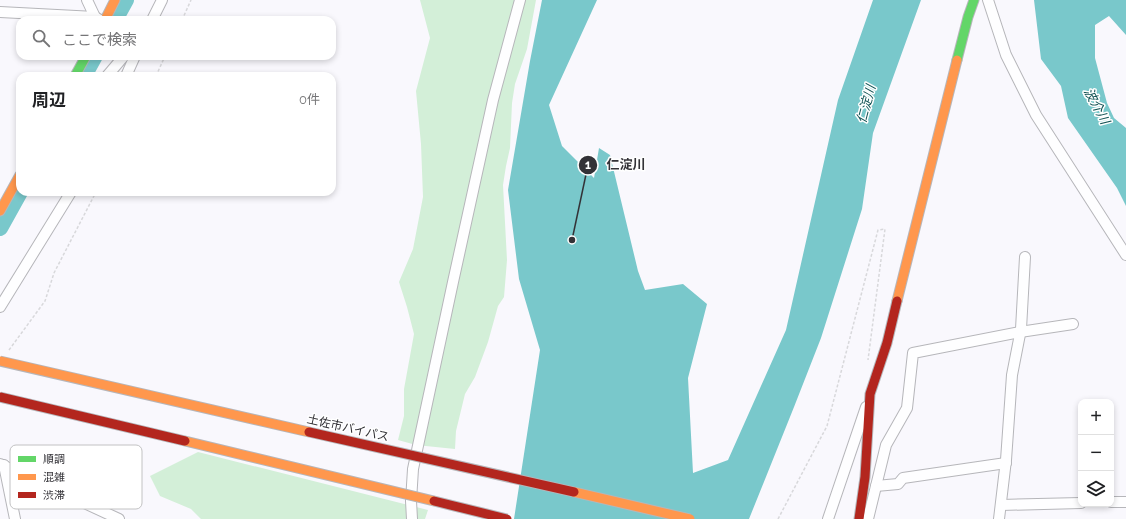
<!DOCTYPE html>
<html lang="ja">
<meta charset="utf-8">
<style>
:root{--surface:#fff;--page:#f6f6f6;--text:#202124;--muted:#757577;--line:#e0e0e0}
body{margin:0;font-family:Raleway,"Noto Sans JP",sans-serif;background:var(--page);color:var(--text)}
.controls{position:absolute;right:12px;bottom:12px;display:grid;overflow:hidden;border-radius:8px;box-shadow:0 2px 6px #0003}
.controls button{width:36px;height:36px;display:grid;place-items:center;padding:0;border:0;border-bottom:1px solid var(--line);background:var(--surface);color:var(--text);font:20px sans-serif}
.list{margin:0;padding:0;list-style:none}
h2{display:flex;justify-content:space-between;align-items:center;height:52px;margin:0;padding:0 16px;font-size:17px}
h2 small{font-size:13px;font-weight:400;color:var(--muted)}
.icon{flex:none;width:22px;height:22px;fill:none;stroke:currentColor;stroke-width:2;stroke-linecap:round;stroke-linejoin:round}
.map{position:relative;flex:none;width:1126px;height:519px;overflow:hidden}
.search{position:absolute;background:var(--surface);box-shadow:0 2px 6px #0003;left:16px;top:16px;width:320px;height:44px;display:flex;align-items:center;gap:10px;box-sizing:border-box;padding:0 14px;border-radius:12px;color:var(--muted);font-size:15px}
.panel{position:absolute;background:var(--surface);box-shadow:0 2px 6px #0003;left:16px;top:72px;width:320px;height:124px;border-radius:12px}
.map>svg:first-child{display:block}
.green{fill:#d3efd8}
.water{fill:#79c8cb}
.lines{fill:none;stroke-linecap:round;stroke-linejoin:round}
.river{stroke:#79c8cb;stroke-width:16}
.street-casing{stroke:#b6b6ba;stroke-width:12}
.fast-casing{stroke:#b6b6ba;stroke-width:11}
.slow-casing{stroke:#b6b6ba;stroke-width:11}
.jam-casing{stroke:#b6b6ba;stroke-width:11}
.path{stroke:#d8d8db;stroke-width:1.5;stroke-dasharray:3 2;stroke-linecap:butt}
.street{stroke:#fefeff;stroke-width:10}
.fast{stroke:#63d668;stroke-width:9}
.slow{stroke:#ff974d;stroke-width:9}
.jam{stroke:#b3261e;stroke-width:9}
.slow-bridge-casing{stroke:#b6b6ba;stroke-width:11;stroke-linecap:butt}
.jam-bridge-casing{stroke:#b6b6ba;stroke-width:11;stroke-linecap:butt}
.slow-bridge{stroke:#ff974d;stroke-width:9}
.jam-bridge{stroke:#b3261e;stroke-width:9}
.labels{text-anchor:middle;dominant-baseline:central;stroke-width:3;stroke-linejoin:round;paint-order:stroke}
.street-label{font-size:12px;fill:#333237;stroke:#fff}
.water-label{font-size:13px;font-style:italic;fill:#125354;stroke:#fff}
.key{fill:#fff;stroke:#c2c2c3;stroke-width:1}
.key-label{font-size:11px;fill:#333237}
.leader{fill:none;stroke:#333237;stroke-width:1.5}
.callout-dot{fill:#333237;stroke:#fff;stroke-width:1.5}
.mark-label{font-size:12px;text-anchor:middle;font-weight:bold;fill:#fff}
.callout-label{font-size:13px;text-anchor:middle;font-weight:bold;fill:#333237;stroke:#fff;stroke-width:3;stroke-linejoin:round;paint-order:stroke}
</style>
<div class="map">
<svg width="1126" height="519" viewBox="0 0 1126 519">
<rect width="100%" height="100%" fill="#f9f8fd"/>
<g class="green">
<path d="M420,0H536L527,49L515,84L512,103L510,148L506,166L503,185L507,260L504,297L498,306L488,342L475,377L465,394L456,431L455,449L416,445L398,440L404,416V389L414,334L407,307L399,282L413,249L423,197L421,144L416,91L430,38Z"/>
<path d="M198,452L428,510L425,519H201L191,509L160,496L150,476Z"/>
</g>
<g class="water">
<path d="M542,0H597L549,105L562,146L594,178L599,148L610,155L638,271L645,290L683,284L707,304L688,378L693,473L728,460L786,330L838,100L873,0H921L873,133L862,209L821,338L794,407L749,519H514L540,350L519,279L508,190L530,61Z"/>
<path d="M1034,0H1126V35L1109,16L1095,25V58L1107,103L1114,118L1126,128V206L1117,188L1068,118L1061,86L1041,59Z"/>
</g>
<g class="lines">
<g class="river">
<path d="M115,20L126,0"/>
<path d="M84,76L95,56"/>
<path d="M0,228L20,192"/>
</g>
<g class="street-casing">
<g id="street">
<path d="M87,0L95,17"/>
<path d="M988,0L1006,55L1036,115L1126,255"/>
<path d="M0,12L95,17L100,20"/>
<path d="M152,20L162,0"/>
<path d="M107,76L124,56"/>
<path d="M126,76L135,56"/>
<path d="M0,307L71,192"/>
<path d="M0,464L119,519"/>
<path d="M4,465L15,519"/>
<path d="M876,486L898,484L903,478L1006,463"/>
<path d="M1111,502H1126"/>
<path d="M1001,505L1081,503"/>
<path d="M412,519L411,501L413,469L453,282L493,100L520,0"/>
<path d="M828,519L866,407"/>
<path d="M868,519L886,445L907,408L913,353L1020,332L1073,324"/>
<path d="M999,519L1006,460L1012,375L1021,329L1025,257"/>
</g>
</g>
<g class="fast-casing">
<g id="fast">
<path d="M957,60L968,17L974,0"/>
<path d="M75,76L86,56"/>
</g>
</g>
<g class="slow-casing">
<g id="slow">
<path d="M105,20L115,0"/>
<path d="M0,211L20,175"/>
<path d="M897,301L957,60"/>
</g>
</g>
<g class="jam-casing">
<path id="jam" d="M859,519L865,477L870,394L887,343L897,301"/>
</g>
<g class="path">
<path d="M182,20L191,0"/>
<path d="M156,76L165,56"/>
<path d="M9,350L45,301L54,273L96,192"/>
<path d="M778,519L827,426L878,230L885,229L868,360"/>
</g>
<use href="#street" class="street"/>
<use href="#fast" class="fast"/>
<use href="#slow" class="slow"/>
<use href="#jam" class="jam"/>
<g class="slow-bridge-casing">
<g id="slow-bridge">
<path d="M0,361L309,432"/>
<path d="M185,441L434,501"/>
<path d="M574,492L690,519"/>
</g>
</g>
<g class="jam-bridge-casing">
<g id="jam-bridge">
<path d="M0,397L185,441"/>
<path d="M309,432L574,492"/>
<path d="M434,501L507,519"/>
</g>
</g>
<use href="#slow-bridge" class="slow-bridge"/>
<use href="#jam-bridge" class="jam-bridge"/>
</g>
<g class="labels">
<g class="street-label">
<text transform="translate(348 428) rotate(13)">土佐市バイパス</text>
</g>
<g class="water-label">
<text transform="translate(866 104) rotate(-75)">仁淀川</text>
<text transform="translate(1097 106) rotate(62)">波介川</text>
</g>
</g>
<rect x="10" y="445" width="132" height="64" rx="6" class="key"/>
<rect x="18" y="456" width="18" height="6" fill="#63d668"/>
<rect x="18" y="474" width="18" height="6" fill="#ff974d"/>
<rect x="18" y="492" width="18" height="6" fill="#b3261e"/>
<g class="key-label">
<text x="43" y="463">順調</text>
<text x="43" y="481">混雑</text>
<text x="43" y="499">渋滞</text>
</g>
<path class="leader" d="M572 240L588 165"/>
<g class="callout-dot">
<circle cx="572" cy="240" r="4"/>
<circle cx="588" cy="165" r="10"/>
</g>
<g class="mark-label">
<text x="588" y="169">1</text>
</g>
<g class="callout-label">
<text x="626" y="169">仁淀川</text>
</g>
</svg>
<div class="controls">
<button>+</button>
<button>−</button>
<button><svg class="icon" aria-label="layers" viewBox="0 0 24 24"><path d="M12 4l9 5-9 5-9-5zM3 14l9 5 9-5"/></svg></button>
</div>
<div class="search"><svg class="icon" aria-label="search" viewBox="0 0 24 24"><circle cx="10" cy="10" r="6"/><path d="M15 15l6 6"/></svg>ここで検索</div>
<section class="panel">
<h2>周辺<small>0件</small></h2>
<ul class="list">
</ul>
</section>
</div>
